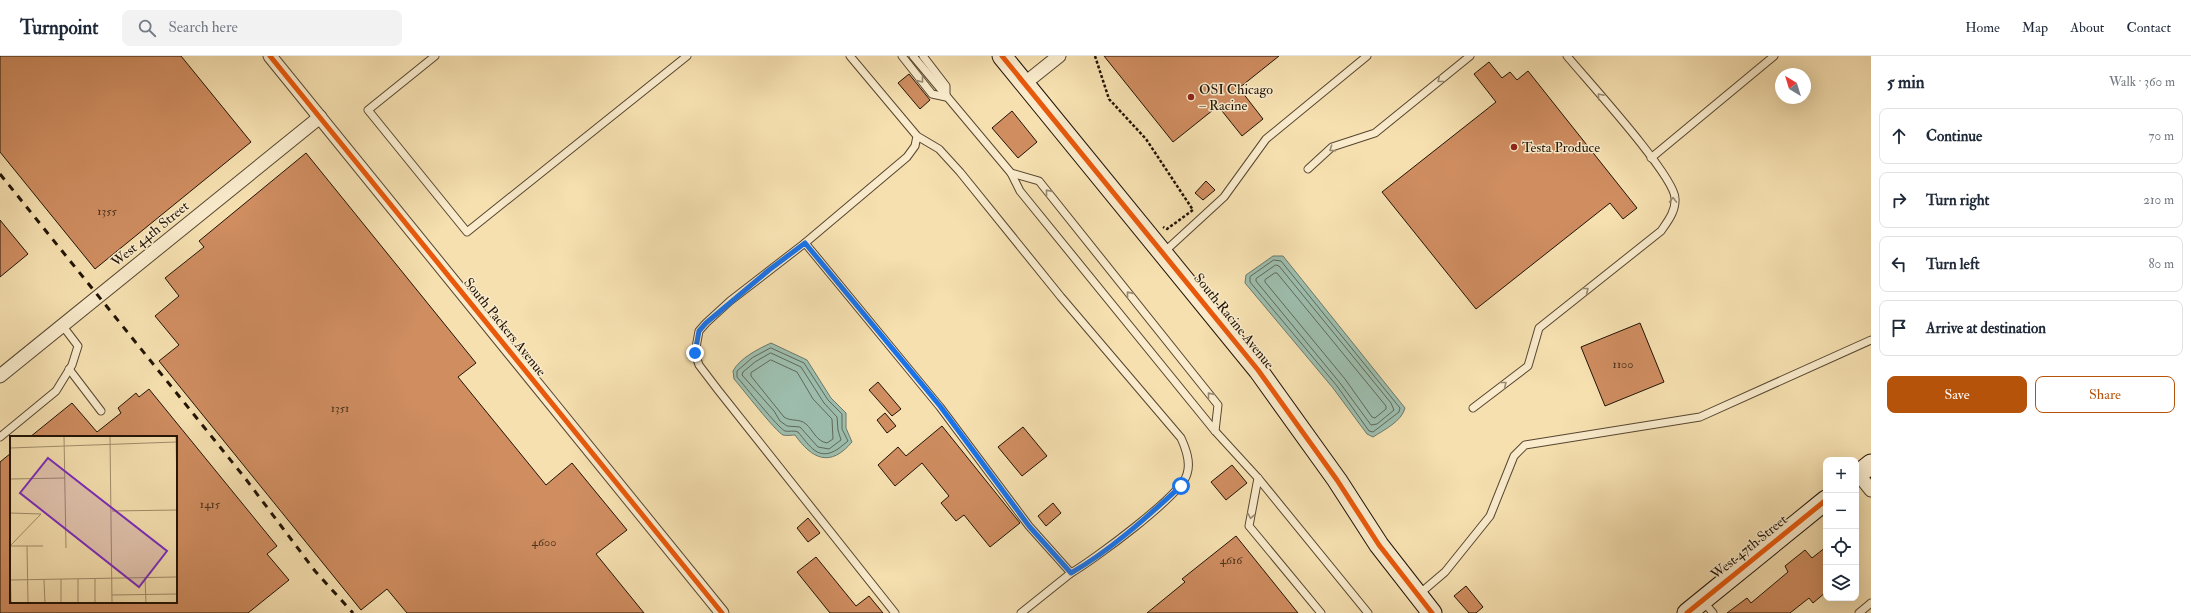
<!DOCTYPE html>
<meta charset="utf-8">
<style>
:root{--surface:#fff;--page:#f2f2f3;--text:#1f2937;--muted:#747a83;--line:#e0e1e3;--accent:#b45309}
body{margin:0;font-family:"IM FELL Double Pica",serif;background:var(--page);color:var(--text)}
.controls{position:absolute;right:12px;bottom:12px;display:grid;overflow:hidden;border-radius:8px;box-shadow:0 4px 16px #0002}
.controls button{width:36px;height:36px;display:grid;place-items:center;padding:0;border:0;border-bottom:1px solid var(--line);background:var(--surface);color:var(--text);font:20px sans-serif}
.compass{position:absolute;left:1775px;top:12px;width:36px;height:36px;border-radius:50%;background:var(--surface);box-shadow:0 4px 16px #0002;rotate:322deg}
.stop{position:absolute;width:12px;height:12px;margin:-9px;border:3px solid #1a73e8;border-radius:50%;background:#fff}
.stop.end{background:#1a73e8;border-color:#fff;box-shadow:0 1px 4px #0008}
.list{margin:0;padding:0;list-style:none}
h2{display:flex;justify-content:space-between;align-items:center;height:52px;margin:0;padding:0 16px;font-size:17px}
h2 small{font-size:13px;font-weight:400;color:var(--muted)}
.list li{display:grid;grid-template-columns:26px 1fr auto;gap:12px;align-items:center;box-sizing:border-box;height:56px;margin:0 8px 8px;padding:0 8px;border:1px solid var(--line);border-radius:8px}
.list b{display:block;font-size:15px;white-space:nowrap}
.list em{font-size:13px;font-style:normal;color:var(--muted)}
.actions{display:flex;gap:8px;padding:12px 16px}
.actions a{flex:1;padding:9px 0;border:1px solid var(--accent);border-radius:8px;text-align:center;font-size:14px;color:var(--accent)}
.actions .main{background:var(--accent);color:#fff}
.icon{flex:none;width:22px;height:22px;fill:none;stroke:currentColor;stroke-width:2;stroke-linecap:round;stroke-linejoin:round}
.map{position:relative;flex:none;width:1871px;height:557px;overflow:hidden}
header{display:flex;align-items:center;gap:24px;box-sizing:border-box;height:56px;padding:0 20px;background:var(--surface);border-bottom:1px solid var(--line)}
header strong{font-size:19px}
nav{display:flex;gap:22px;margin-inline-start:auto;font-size:14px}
.search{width:280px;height:36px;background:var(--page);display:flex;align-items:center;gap:10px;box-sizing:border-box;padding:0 14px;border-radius:8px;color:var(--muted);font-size:15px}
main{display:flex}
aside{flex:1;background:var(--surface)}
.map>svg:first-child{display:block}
.water{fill:#9dbdad;stroke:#6b796a}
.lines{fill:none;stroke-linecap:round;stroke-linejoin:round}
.shore{stroke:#5f6859;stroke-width:1}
.building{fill:#cf8d60;stroke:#211305}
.lane-casing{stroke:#564630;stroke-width:9}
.street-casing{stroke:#564630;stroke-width:15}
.secondary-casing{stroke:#211305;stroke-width:21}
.path{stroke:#211305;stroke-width:2.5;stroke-dasharray:3 2;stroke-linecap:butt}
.lane{stroke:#f9ebcc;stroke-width:7}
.street{stroke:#f9ebcc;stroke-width:13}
.secondary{stroke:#f9ebcc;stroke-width:19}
.rail{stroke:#211305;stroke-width:3;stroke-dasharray:7 7;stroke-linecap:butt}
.cycleway-casing{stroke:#f9ebcc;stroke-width:8}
.cycleway{stroke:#e8590c;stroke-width:5}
.oneway{stroke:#988a72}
.route{stroke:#1a73e8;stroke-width:5}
.poi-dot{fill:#8f2418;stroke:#f9ebcc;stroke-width:1.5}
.labels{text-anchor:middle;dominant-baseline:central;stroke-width:3;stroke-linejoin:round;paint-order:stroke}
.number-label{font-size:12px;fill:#4c321c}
.poi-label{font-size:14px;fill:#211305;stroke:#f9ebcc;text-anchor:start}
.street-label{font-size:14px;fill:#211305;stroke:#f9ebcc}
.inset-road{fill:none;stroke:#a18e6c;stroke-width:1}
.view{fill:#7b2cbf;fill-opacity:0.15;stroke:#7b2cbf;stroke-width:2}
.inset-edge{fill:none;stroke:#211305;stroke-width:2}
</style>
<header>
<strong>Turnpoint</strong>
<div class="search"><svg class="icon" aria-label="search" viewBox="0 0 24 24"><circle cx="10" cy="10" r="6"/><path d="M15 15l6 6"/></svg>Search here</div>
<nav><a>Home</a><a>Map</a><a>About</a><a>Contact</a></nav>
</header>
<main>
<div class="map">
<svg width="1871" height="557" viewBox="0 0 1871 557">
<rect width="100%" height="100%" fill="#f6e0b0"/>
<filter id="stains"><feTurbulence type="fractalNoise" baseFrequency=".005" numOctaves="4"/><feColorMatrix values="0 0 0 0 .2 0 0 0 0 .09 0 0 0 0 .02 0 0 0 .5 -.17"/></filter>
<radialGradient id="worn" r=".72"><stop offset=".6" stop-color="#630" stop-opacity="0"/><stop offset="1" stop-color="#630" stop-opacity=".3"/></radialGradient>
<g class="water">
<path d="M1273,200H1283L1405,352C1402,365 1384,374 1373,381L1367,378L1333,332L1245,227L1246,219Z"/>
<path d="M771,287L807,304L831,342L846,357V372L852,386C830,412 812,403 795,379C792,379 786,380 783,379C775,375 742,332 734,323L733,315C740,302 758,293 771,287Z"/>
</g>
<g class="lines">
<g class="shore">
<path d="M1274,204L1281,205L1400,352L1399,356L1373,376L1369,375L1337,330L1250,226V221Z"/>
<path d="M1276,209L1279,210L1391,347L1394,354L1377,368L1371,369L1340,327L1256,225V223Z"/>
<path d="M1275,217H1277L1386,350V353L1375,362L1372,361L1345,323L1265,226V224Z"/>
<path d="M771,292L804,307L828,344L842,358V373L848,385C845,388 841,390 838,393C818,406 810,390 798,376C794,374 789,376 785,375C779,373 744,329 737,321V315L752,302Z"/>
<path d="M771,297L801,311L824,347L837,361L838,374L841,384L829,393L818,391L800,371L787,370L780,365L774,355L742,319L743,316L755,306Z"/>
<path d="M771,304L797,316L813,343L832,363L833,383L827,387C816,385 813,374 806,368C799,362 791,366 784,361L751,320V317Z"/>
</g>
</g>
<g class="building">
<path d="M0,0H181L251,86L95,213L0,96Z"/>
<path d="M1104,0H1279L1239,32L1263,63L1242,80L1218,50L1173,86Z"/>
<path d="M1489,6L1502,22L1510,16L1517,24L1528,15L1637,152L1623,163L1610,147L1476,253L1382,136L1496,46L1474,18Z"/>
<path d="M909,18L930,44L920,53L898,27Z"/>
<path d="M1012,55L1037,86L1018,102L992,72Z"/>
<path d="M306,97L476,307L458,321L546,429L572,407L627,474L596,498L644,557H407L387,533L361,554L159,305L179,289L155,260L179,240L165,222L204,191L199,185Z"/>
<path d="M1206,125L1215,134L1203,144L1195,137Z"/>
<path d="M0,164L28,198L0,221Z"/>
<path d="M1640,267L1664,326L1605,350L1581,291Z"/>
<path d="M878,326L901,353L892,360L869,334Z"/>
<path d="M149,333L277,490L267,498L289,524L248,557H0V406L11,397V546H176V381H30L72,347L97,376L121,357L118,352L136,337L139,341Z"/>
<path d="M885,357L896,370L887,377L877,364Z"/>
<path d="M942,370L1020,467L990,491L964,459L956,465L941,447L949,440L922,407L895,430L878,409L898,391L906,400Z"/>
<path d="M1023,371L1047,400L1022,420L998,391Z"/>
<path d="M1232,409L1247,427L1226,444L1211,426Z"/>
<path d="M1053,447L1061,457L1046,470L1038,460Z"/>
<path d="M808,462L820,477L808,486L797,472Z"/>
<path d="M1236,480L1298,557H1147L1185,526L1182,523Z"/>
<path d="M1826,491V536L1813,547L1809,542L1790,557H1727L1747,542L1751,547L1788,516L1785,510L1805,494L1812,502Z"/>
<path d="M816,501L856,550L869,540L883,557H830L797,516Z"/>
<path d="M1466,530L1483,551L1476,557H1469L1454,540Z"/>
</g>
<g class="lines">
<g class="lane-casing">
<g id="lane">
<path d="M435,0L368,54L467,176L687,0"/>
<path d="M850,0L917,80L939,93L960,116L1061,241L1181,382C1186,393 1191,406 1187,418C1182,439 1092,505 1071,517L1029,470L940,351L805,187L907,101L915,90L917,80"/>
<path d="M902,0L932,38L946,41V30L923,0"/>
<path d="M913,0L1011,117L1020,135L1215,375L1258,422L1368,557"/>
<path d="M1651,102L1774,0"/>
<path d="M1308,113L1332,91L1375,77L1470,0"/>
<path d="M1011,117L1039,125L1218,349L1215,375"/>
<path d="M805,187L730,245L706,267L699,275L695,297L699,309L718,334L895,557"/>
<path d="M1163,197L1224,141L1266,83L1367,0"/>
<path d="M69,313L101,355"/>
<path d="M1473,352L1528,310L1539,272L1661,175C1668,165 1676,155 1675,142C1674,119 1586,23 1567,0"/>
<path d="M0,381L56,335L72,309L78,290L62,269"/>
<path d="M1258,422L1249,470L1321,557"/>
<path d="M1418,539L1445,516L1490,460L1514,400L1525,389L1700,361L1871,284"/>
<path d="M1703,545L1713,557"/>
<path d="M1021,557L1071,517"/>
<path d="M1859,557L1871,547"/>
</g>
</g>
<g class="street-casing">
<g id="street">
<path d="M270,0L722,557"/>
<path d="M1024,28L1059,0"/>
<path d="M0,320L320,61"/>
<path d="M1858,418L1871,434"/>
</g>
</g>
<g class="secondary-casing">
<g id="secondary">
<path d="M1002,0L1258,314L1337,424L1379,489L1432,557"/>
<path d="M1856,420L1871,408"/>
<path d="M1687,557L1826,444"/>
</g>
</g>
<path class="path" d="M1095,0L1109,43L1146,83L1193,154L1167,173L1163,171"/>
<use href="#lane" class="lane"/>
<use href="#street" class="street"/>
<use href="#secondary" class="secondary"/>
<path class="rail" d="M0,118L245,422L315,515L353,557"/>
<g class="cycleway-casing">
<g id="cycleway">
<path d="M270,0L722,557"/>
<path d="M1002,0L1258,314L1337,424L1379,489L1432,557"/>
<path d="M1687,557L1826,444"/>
</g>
</g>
<use href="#cycleway" class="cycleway"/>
</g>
<defs><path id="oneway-chevron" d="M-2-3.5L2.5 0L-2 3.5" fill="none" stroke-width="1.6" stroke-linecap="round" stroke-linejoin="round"/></defs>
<g class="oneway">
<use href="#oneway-chevron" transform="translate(921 24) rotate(51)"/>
<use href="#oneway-chevron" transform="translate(1440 24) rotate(141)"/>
<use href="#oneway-chevron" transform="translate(1600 40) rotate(-130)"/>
<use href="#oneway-chevron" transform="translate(1332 93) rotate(146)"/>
<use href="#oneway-chevron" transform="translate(1048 136) rotate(-129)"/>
<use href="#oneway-chevron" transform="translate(1673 144) rotate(-89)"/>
<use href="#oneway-chevron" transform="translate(1586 234) rotate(-38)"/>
<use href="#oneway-chevron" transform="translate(1129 238) rotate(-129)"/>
<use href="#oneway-chevron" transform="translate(1504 328) rotate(-38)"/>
<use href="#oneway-chevron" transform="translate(1210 339) rotate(-129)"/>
<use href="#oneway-chevron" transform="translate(1251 460) rotate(100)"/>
</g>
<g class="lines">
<path class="route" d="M695,297L699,275L706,267L769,214L805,187L940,350L1029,470L1071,517C1110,495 1148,460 1181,430"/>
</g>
<g class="poi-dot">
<circle cx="1191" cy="41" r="4"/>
<circle cx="1514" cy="91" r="4"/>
</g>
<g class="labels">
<g class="number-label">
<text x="107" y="155">1355</text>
<text x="1623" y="308">1100</text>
<text x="340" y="352">1351</text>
<text x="210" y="448">1415</text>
<text x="544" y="486">4600</text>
<text x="1231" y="504">4616</text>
</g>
<g class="poi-label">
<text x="1199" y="33">OSI Chicago<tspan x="1199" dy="16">– Racine</tspan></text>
<text x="1522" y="91">Testa Produce</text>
</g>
<g class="street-label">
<text transform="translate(150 178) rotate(-39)">West 44th Street</text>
<text transform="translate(1234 265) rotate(51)">South Racine Avenue</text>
<text transform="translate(505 271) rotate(51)">South Packers Avenue</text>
<text transform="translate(1749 491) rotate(-39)">West 47th Street</text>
</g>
</g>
<g transform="translate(10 380)">
<rect width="167" height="167" fill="#f6e0b0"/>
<path class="inset-road" d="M54,0L56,112M100,0L102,167M166,0L167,56M0,12L166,6M0,43L55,42M102,75L167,74M0,77L31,78L0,110M0,110H33M17,110L18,167M0,124L1,167M85,142V167M135,142L136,167M51,143V167M68,143V167M0,144L167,141M34,144L35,167M102,159L167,158"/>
<path class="view" d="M38,22L157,115L129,151L10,57Z"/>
<rect width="167" height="167" class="inset-edge"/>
</g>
<rect width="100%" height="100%" filter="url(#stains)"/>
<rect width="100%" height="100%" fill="url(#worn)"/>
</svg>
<div class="controls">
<button>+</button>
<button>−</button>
<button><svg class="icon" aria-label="locate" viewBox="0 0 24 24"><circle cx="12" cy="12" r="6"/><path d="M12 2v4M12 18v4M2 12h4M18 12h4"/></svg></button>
<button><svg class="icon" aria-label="layers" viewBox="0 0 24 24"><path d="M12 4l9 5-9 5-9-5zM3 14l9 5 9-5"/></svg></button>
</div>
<svg class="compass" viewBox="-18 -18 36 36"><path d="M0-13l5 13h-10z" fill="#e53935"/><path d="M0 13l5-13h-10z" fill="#747a83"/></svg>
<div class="stop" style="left:1181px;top:430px"></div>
<div class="stop end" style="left:695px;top:297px"></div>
</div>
<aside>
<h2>5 min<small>Walk · 360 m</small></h2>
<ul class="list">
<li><svg class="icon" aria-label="ahead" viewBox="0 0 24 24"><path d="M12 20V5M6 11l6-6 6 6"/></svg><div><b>Continue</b></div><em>70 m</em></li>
<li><svg class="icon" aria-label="right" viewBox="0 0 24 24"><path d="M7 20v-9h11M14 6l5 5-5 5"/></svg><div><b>Turn right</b></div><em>210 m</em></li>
<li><svg class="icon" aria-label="left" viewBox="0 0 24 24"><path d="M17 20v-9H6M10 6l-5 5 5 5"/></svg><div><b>Turn left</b></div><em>80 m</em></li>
<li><svg class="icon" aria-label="arrive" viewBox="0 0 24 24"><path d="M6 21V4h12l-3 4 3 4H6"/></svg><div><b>Arrive at destination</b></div></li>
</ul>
<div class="actions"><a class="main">Save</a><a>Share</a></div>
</aside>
</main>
